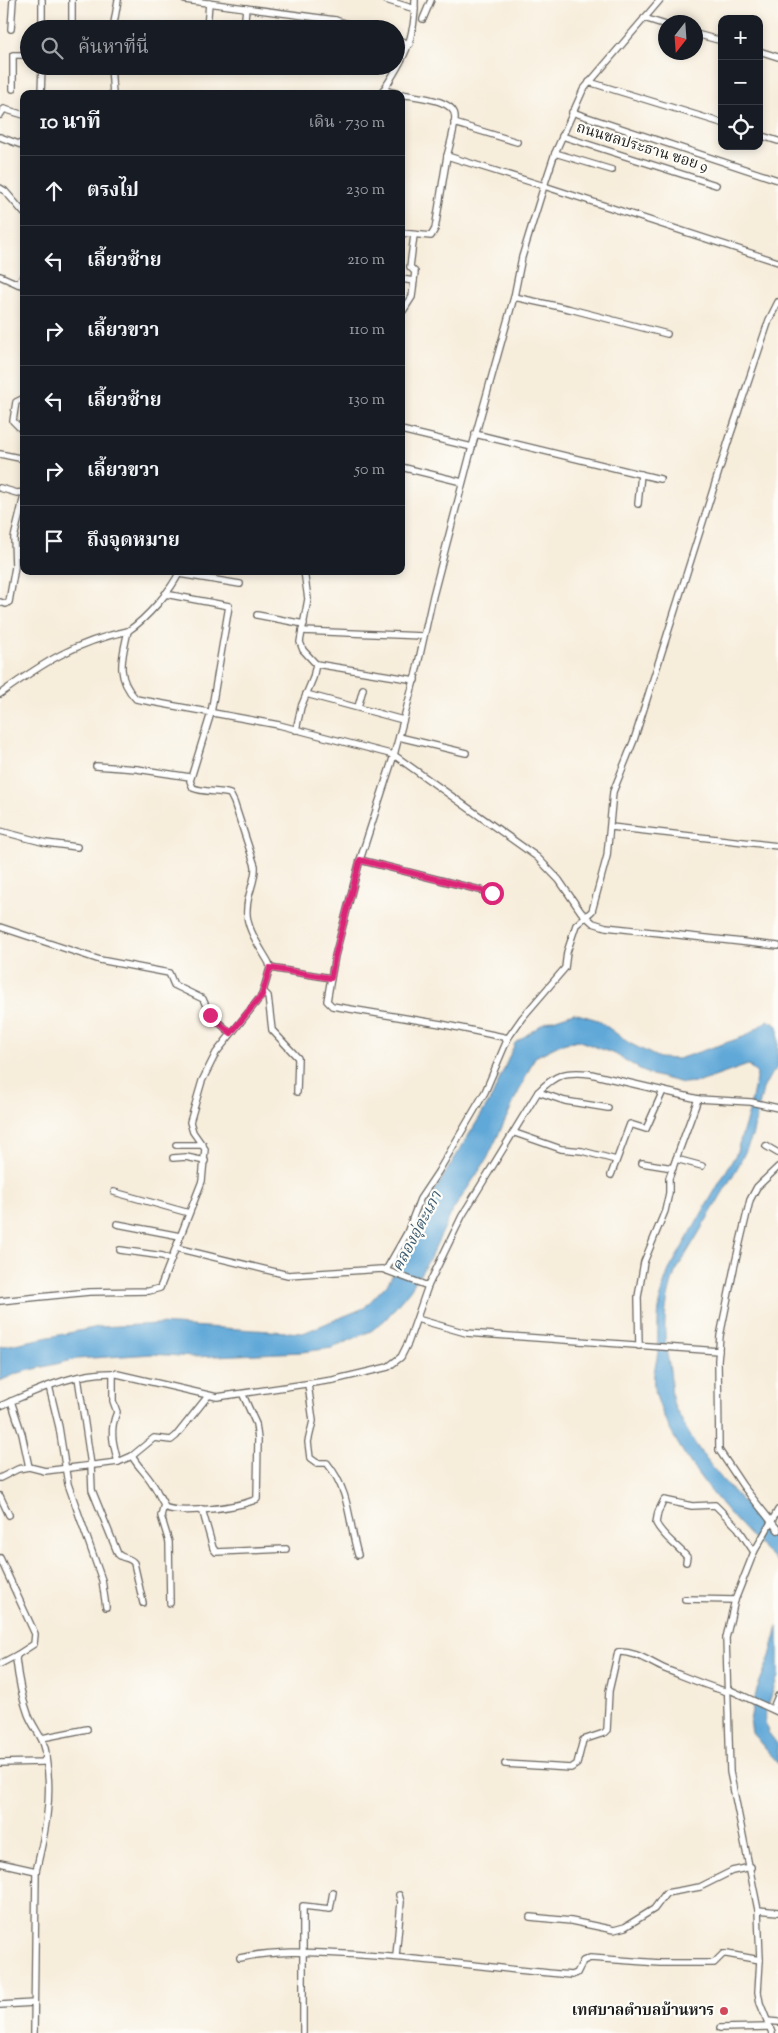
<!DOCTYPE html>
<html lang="th">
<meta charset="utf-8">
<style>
:root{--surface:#171b24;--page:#242831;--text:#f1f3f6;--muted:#9ea1a6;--line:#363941}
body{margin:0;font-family:"Sorts Mill Goudy","Noto Serif Thai",serif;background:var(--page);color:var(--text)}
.controls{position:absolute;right:15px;top:15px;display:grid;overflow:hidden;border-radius:10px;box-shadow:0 2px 8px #0003}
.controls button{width:45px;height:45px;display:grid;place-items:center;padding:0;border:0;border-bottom:1px solid var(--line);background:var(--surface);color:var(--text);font:25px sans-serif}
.compass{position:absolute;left:658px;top:15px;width:45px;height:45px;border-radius:50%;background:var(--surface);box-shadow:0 2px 8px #0003;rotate:197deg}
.stop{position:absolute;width:15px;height:15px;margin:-11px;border:4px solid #db2777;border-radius:50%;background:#fff}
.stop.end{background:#db2777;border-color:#fff;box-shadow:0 1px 5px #0008}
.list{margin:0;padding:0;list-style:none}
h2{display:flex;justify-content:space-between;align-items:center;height:65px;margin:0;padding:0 20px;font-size:21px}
h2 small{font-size:16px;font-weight:400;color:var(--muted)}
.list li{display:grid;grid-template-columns:32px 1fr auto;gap:15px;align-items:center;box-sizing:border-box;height:70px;padding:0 20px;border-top:1px solid var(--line)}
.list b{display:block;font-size:19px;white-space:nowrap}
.list em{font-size:16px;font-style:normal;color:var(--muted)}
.icon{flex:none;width:28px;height:28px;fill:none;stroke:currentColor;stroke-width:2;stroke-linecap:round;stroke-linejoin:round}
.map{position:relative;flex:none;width:778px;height:2033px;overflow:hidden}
.search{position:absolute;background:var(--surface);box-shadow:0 2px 8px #0003;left:20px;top:20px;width:385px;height:55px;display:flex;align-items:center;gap:12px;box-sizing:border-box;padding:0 18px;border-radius:28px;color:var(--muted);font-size:19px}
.panel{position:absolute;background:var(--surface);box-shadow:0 2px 8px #0003;left:20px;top:90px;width:385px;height:485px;border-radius:10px}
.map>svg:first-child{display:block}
.water{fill:#61a8d8;stroke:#3e627a}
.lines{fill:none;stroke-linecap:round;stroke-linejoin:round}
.minor-casing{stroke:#69655f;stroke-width:8}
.minor{stroke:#fff;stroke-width:5.5}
.route{stroke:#db2777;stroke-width:6}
.poi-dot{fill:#d1495b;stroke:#fdfcf7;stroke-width:2}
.labels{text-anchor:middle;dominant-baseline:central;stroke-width:4.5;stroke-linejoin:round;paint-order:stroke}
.street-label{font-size:15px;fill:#1c1c1c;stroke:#fdfcf7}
.poi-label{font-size:15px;font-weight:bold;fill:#1c1c1c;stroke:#fdfcf7;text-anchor:end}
.water-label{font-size:16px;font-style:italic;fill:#3b5b71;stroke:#fdfcf7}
</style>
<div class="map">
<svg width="778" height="2033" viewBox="0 0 778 2033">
<rect width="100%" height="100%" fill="#fdfcf7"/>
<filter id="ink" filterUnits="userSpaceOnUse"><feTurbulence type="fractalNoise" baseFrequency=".02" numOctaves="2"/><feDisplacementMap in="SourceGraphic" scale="10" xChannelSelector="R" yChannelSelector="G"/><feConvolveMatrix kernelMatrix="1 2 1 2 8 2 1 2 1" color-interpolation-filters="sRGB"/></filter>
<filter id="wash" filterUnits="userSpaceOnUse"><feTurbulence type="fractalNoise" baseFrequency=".0096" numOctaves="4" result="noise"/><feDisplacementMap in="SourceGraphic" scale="20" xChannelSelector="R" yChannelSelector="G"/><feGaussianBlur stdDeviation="1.12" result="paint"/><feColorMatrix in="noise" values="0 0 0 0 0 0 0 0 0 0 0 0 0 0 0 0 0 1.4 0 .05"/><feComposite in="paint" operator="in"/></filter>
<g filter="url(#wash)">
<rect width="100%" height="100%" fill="#f7eddb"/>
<g class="water">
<path d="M574,1013L598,1020L629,1043L659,1058L678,1059L746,1036L768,1020L778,1026V1068L771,1074L763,1089L752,1137L739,1165L675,1273C664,1302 662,1334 669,1364C672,1376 670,1390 673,1402C674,1408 679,1414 681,1419C704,1465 742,1502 778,1537V1562C734,1524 664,1443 654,1386C652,1372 658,1361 658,1348C657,1320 658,1296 669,1270L736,1154L749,1112L757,1074L748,1065L700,1082L683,1083L648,1074L615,1054L577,1040L559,1045L535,1057L487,1159L453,1210L429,1260L410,1290L385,1320L371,1331L332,1348L302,1352L194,1357L153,1354L77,1359L18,1373L0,1381V1347L98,1327L158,1324L303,1333L364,1308L388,1283L409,1245L431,1197L492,1097L515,1043L544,1023Z"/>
<path d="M778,1626V1676L765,1714V1723L768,1732L778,1745V1764L752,1733L750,1720L757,1689L770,1656Z"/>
</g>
</g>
<g filter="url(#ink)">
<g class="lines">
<g class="minor-casing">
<g id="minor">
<path d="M42,0V29"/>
<path d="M185,0L335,20L366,29"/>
<path d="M386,0L415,9"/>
<path d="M660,0L583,90L555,153L544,186L778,262"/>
<path d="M644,18L666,25"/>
<path d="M423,19L431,0"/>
<path d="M184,25L214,29"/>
<path d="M207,28L209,3"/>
<path d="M11,29L13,0"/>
<path d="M72,29V0"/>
<path d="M113,29L118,0"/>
<path d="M244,29L246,8"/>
<path d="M333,29L335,20"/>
<path d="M696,34L722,41"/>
<path d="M396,39L410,44"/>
<path d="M759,51L778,57"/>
<path d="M111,66L113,94"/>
<path d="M322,66H323"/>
<path d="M589,82L722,123"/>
<path d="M13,89V55H29"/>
<path d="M383,90L400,94"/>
<path d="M41,94L42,66"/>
<path d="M381,94C402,62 416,39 415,0"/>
<path d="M401,94C415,97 455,99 455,117C455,129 450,144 447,156L544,186L522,257L514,297L472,447L433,596L416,673L394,755L360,860L492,893"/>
<path d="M572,112L778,180"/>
<path d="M0,115L4,109L24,115"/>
<path d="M454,123L517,142"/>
<path d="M759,135L778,141"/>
<path d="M562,136L716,185"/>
<path d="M0,137L24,146"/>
<path d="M555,153L612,170"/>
<path d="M0,188L5,191L24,213"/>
<path d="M401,233L431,236L435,229L447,156"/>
<path d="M0,276L18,284"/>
<path d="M24,276L18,284L24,286"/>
<path d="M401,279L414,281"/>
<path d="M514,297L570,309L667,334"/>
<path d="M401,310L403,311L412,297L415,272L410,267L414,235"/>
<path d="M24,398L16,402L13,421L24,432"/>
<path d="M401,430L472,447"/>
<path d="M475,434L660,479"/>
<path d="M0,454L24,459"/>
<path d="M401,467L462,482"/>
<path d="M0,488L17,493L24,492"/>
<path d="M638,504L641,474"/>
<path d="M180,571C171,591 146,619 128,631C122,658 115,677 136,699L279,725L394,755L537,857L559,880L581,912L593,923L606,927L778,946"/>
<path d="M179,574L240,584"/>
<path d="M0,602L6,604L9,602L15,567L14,538L24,496"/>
<path d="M257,615L304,624"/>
<path d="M302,631L423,636"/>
<path d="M316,664L415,680"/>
<path d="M0,694C43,663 75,642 128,631"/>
<path d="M306,694L403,720"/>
<path d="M358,707L363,689"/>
<path d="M296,730L301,707L313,678L316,664L303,650L300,642L308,599L304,571"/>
<path d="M399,737L466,753"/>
<path d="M96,766L137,769L190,777"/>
<path d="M611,827L778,846"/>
<path d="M0,831L46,843L77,847"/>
<path d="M0,927L100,960L169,973L174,985L203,999L210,1015L231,1033"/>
<path d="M270,968L331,978L335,956L360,860"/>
<path d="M331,978L327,1001L332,1006L441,1024L508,1038"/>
<path d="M264,992L268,996L272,1030L298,1058L297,1092"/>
<path d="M538,1092L565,1101L608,1108"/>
<path d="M515,1133L561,1149L582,1151L616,1160"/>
<path d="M176,1145H203"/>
<path d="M766,1146L778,1153"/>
<path d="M173,1158L186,1157L205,1161"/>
<path d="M676,1159L702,1166"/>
<path d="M642,1163L673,1168"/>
<path d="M778,1167L757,1187L750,1200L734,1268L720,1336L718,1360L719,1450L743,1486L778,1530"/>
<path d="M611,1175L630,1124L646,1129L663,1091"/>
<path d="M114,1192L189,1213"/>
<path d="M117,1224L180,1236"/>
<path d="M176,1248L288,1275L382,1269L428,1286"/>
<path d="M120,1250L163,1256L171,1260"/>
<path d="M386,1270L407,1233L420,1199L438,1172L485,1092L508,1038L522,1018L565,968L567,952L576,925L592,911L607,856L613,792L634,740L730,436L769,320L778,302"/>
<path d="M0,1301L89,1292L149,1291L160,1288L202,1181L205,1149L193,1132L190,1122L202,1081L216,1053L262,995L270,968L269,963C260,947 245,927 247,909C247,894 256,881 255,866L234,802L230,794C218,790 205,793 193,788L190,781L211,713L229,606L165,594"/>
<path d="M417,1319L466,1333L719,1351"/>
<path d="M639,1346L638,1297L644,1262L665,1211L669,1193V1178L698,1099"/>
<path d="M113,1373V1401L117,1412C109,1430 113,1444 118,1462"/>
<path d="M78,1377L91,1465L92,1490L118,1554C122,1559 130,1557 134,1563L143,1603"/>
<path d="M308,1384L313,1421L308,1442L310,1458L317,1463H327C351,1493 348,1521 358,1555"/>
<path d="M49,1386L59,1427L68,1484L102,1580L106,1607"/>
<path d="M11,1401L22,1434L29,1467"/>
<path d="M0,1406C36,1391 73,1372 113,1373L217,1397L333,1380L388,1367L401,1357L408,1343L428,1286L462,1216L538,1092C556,1074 565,1071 591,1074L698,1099L751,1102L778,1108"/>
<path d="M132,1456C138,1467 146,1473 152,1483C157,1489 159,1497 164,1504L161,1516L169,1542L170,1603"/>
<path d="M0,1478L18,1469L29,1467L45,1471L118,1462L132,1456L154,1438L171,1440L176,1436L208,1396"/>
<path d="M0,1496L9,1515"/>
<path d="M164,1507C182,1515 239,1507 257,1499L258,1439L256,1424L243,1395"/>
<path d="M202,1509L213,1548L216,1552L286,1549"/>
<path d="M0,1558L35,1634L34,1644L17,1655L16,1659C18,1677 22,1698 28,1714C34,1730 47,1741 46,1758L43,1762L0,1763"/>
<path d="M686,1562L687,1557C677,1545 663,1537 656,1523L658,1512L664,1500L692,1506L715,1505L738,1528L754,1552"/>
<path d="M685,1599L735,1600"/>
<path d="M0,1664L17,1655"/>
<path d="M728,1689L778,1712"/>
<path d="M773,1708L778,1696"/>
<path d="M42,1738L87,1729"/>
<path d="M505,1764L571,1768L577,1764L583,1740L604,1733L607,1730L609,1691L618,1652C636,1651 649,1662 665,1669C686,1677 706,1686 728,1692"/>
<path d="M0,1863L36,1871"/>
<path d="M758,1910L778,1912"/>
<path d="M530,1917L571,1921L614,1930L625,1927L654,1909L666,1893L700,1887L732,1871L751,1867"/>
<path d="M396,1956L401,1902L399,1895"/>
<path d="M240,1958C274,1950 309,1952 343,1954C420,1957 495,1969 572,1975L577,1973L583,1961L590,1958L660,1963H714L723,1954H727L760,1960"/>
<path d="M0,2005L34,2003"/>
<path d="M767,2021L778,2022"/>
<path d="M720,2028L770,2027"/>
<path d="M34,2033L36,1871C45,1834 53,1796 46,1758"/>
<path d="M303,2033V1906L330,1909L333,1892"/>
<path d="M772,2033L760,2003L758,1992L760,1960L758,1910L730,1772L726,1638L735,1600L754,1552L778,1510"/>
</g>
</g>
<use href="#minor" class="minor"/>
</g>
</g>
<g class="lines" filter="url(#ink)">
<path class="route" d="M210,1015L231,1033L262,995L270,968L331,978L335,956L360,860L492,893"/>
</g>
<circle class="poi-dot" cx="724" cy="2011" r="5"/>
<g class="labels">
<g class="street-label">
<text transform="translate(642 148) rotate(17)">ถนนชลประธาน ซอย 9</text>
</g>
<g class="poi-label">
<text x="714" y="2011">เทศบาลตำบลบ้านหาร</text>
</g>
<g class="water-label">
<text transform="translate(418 1232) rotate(-62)">คลองอุ่ตะเภา</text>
</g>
</g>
</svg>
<div class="controls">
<button>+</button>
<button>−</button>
<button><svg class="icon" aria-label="locate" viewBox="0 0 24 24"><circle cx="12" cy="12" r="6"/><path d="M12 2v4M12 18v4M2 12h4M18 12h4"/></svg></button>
</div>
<svg class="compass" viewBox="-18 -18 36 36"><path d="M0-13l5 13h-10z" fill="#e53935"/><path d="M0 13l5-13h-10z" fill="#9ea1a6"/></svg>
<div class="stop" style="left:492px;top:893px"></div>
<div class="stop end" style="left:210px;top:1015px"></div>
<div class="search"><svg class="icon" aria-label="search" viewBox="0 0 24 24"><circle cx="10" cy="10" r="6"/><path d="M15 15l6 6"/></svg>ค้นหาที่นี่</div>
<section class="panel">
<h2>10 นาที<small>เดิน · 730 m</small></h2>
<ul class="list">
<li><svg class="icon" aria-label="ahead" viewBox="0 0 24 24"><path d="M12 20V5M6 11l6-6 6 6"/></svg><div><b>ตรงไป</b></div><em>230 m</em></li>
<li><svg class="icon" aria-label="left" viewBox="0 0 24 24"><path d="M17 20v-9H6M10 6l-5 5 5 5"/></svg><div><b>เลี้ยวซ้าย</b></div><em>210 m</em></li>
<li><svg class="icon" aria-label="right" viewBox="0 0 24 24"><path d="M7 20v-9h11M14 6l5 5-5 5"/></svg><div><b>เลี้ยวขวา</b></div><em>110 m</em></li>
<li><svg class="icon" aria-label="left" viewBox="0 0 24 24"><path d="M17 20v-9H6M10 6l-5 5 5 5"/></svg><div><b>เลี้ยวซ้าย</b></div><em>130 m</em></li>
<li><svg class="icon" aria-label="right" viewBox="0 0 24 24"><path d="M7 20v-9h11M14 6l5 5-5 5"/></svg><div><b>เลี้ยวขวา</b></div><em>50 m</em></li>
<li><svg class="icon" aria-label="arrive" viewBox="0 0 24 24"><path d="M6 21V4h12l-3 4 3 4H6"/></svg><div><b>ถึงจุดหมาย</b></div></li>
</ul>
</section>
</div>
